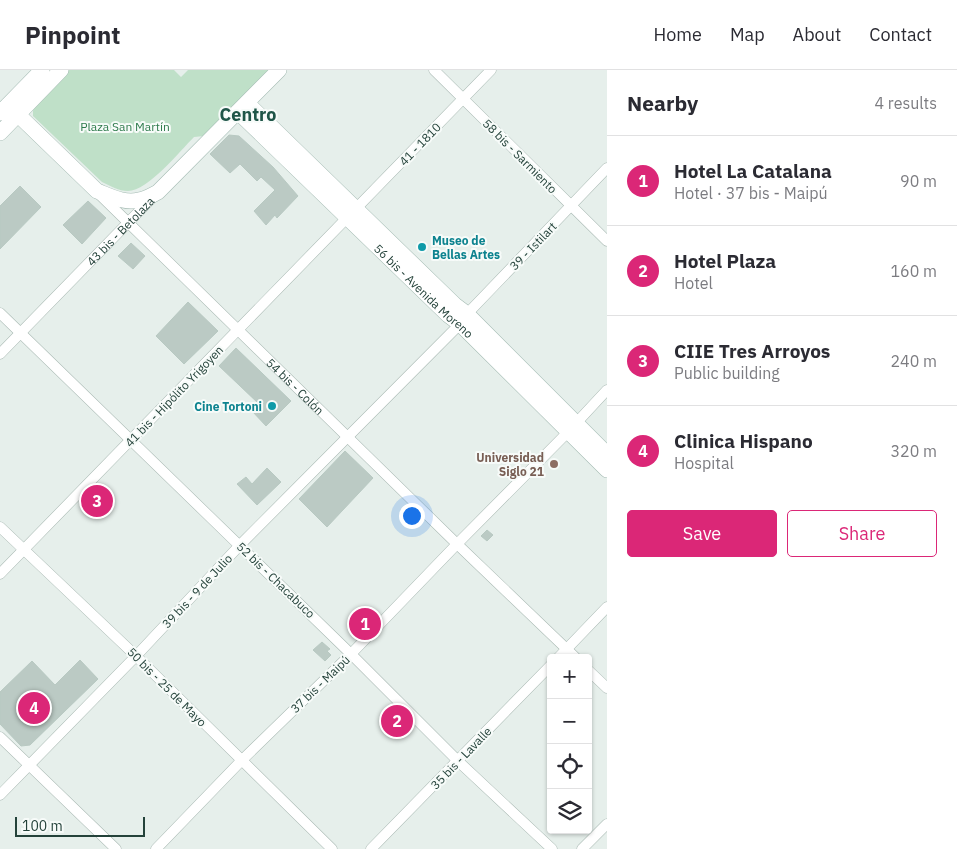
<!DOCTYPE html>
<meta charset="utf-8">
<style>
:root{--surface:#fff;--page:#f2f2f3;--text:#2b2b33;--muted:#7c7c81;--line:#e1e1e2;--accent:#db2777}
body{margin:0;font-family:"IBM Plex Sans",sans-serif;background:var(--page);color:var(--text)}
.controls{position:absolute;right:15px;bottom:15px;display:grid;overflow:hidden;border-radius:5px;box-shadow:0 1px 4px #0004}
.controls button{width:45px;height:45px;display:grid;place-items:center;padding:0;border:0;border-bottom:1px solid var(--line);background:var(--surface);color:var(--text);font:25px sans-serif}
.scale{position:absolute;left:15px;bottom:12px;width:130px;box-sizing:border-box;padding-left:5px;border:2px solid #24423a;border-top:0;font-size:14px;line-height:18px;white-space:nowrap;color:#24423a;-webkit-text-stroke:4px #f7fbf9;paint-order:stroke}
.you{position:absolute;left:411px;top:445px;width:18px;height:18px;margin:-12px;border:4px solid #fff;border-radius:50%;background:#1a73e8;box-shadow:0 0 0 8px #1a73e833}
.badge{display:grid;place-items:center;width:32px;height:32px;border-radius:50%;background:var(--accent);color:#fff;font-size:16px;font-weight:700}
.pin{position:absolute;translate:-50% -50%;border:2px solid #fff;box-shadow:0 1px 5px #0006}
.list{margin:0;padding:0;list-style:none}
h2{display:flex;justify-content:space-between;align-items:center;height:65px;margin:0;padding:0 20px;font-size:21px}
h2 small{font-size:16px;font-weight:400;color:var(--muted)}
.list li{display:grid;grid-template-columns:32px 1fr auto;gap:15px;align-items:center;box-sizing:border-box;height:90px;padding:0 20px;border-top:1px solid var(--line)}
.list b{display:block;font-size:19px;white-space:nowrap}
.list p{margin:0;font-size:16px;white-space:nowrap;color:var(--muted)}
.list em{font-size:16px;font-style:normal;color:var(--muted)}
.actions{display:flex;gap:10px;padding:15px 20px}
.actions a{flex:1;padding:11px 0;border:1px solid var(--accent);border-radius:5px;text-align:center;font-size:18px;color:var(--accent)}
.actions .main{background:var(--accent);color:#fff}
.icon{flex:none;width:28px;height:28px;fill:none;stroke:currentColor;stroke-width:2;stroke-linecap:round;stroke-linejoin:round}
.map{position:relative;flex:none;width:607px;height:779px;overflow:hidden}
header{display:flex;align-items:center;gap:30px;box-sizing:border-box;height:70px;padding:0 25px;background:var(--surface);border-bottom:1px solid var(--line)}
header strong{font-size:24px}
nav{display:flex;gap:28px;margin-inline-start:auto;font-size:18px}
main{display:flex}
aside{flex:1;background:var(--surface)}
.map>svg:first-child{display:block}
.green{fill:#bfe0c8}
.building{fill:#bbcac4;stroke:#b8c9c2}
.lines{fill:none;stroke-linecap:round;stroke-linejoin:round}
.street-casing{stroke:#a8b8b2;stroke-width:11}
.secondary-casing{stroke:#a4bbb3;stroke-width:16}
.street{stroke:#fff;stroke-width:10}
.secondary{stroke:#fff;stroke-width:15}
.culture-dot{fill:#0f9aa8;stroke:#f7fbf9;stroke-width:2}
.education-dot{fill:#8d6e63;stroke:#f7fbf9;stroke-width:2}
.labels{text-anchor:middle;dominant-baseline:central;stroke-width:4;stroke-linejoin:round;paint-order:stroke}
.park-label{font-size:12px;fill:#2d7a4b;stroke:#f7fbf9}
.street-label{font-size:12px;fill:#24423a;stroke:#f7fbf9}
.culture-label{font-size:12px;font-weight:bold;fill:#0d838f;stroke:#f7fbf9;text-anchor:start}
.education-label{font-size:12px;font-weight:bold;fill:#785e54;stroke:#f7fbf9;text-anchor:end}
.district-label{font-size:18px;font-weight:bold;fill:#1f5548;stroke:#f7fbf9}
</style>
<header>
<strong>Pinpoint</strong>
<nav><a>Home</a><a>Map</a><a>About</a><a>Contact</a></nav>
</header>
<main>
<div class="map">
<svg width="607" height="779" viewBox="0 0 607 779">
<rect width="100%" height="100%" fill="#e6efeb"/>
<path class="green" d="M69,0H174L181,7L188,0H271L204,66L194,67C180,81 148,121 128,121C119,121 110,116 102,112L33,46V41L35,35Z"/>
<g class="building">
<path d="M229,65L239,66L273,97L298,126L277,148L275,145L266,155L254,141L275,120L261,107L257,111L240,94L230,103L210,84Z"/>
<path d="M20,116L41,137L0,179V136Z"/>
<path d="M88,131L106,148L82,174L63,155Z"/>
<path d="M131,173L145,186L133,199L118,186Z"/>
<path d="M188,232L218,261L184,294L156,266Z"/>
<path d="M236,278L291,331L266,356L252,341L259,334L219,296Z"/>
<path d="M345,381L373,408L327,457L299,429Z"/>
<path d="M267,398L281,412L257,435L237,414L246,407L252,414Z"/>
<path d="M487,460L493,465L487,471L481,466Z"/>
<path d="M322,572L330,579L327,581L331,585L325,591L313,580Z"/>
<path d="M80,590L98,609L30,675L21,676L0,654V622L32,591L55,615Z"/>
</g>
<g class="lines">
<g class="street-casing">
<g id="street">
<path d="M434,0L607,171"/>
<path id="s1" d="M101,126L457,474L576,588"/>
<path d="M0,243L351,584L458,691L552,779"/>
<path id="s2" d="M0,284L153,127"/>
<path d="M0,457L136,586L332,779"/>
<path d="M0,504L491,0"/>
<path d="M558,588L607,537"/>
<path d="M588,600L607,618"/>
<path d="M0,667L116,779"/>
<path d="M0,725L136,586L240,475L460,254L467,244L607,98"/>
<path d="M156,779L241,691L351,584L457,474L567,363L607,320"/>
<path d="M371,779L551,595"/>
<path d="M582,779L607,754"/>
</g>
</g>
<g class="secondary-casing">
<g id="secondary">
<path d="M247,33L455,235L467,244L607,384"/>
<path d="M8,35L97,121C110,126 125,134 139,130C146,129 152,125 158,122L279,0"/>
<path id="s3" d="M238,42L448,245L460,254L607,400"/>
<path d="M0,43L42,0"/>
<path d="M0,63L61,0"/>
</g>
</g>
<use href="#street" class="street"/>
<use href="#secondary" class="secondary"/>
</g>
<g class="culture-dot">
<circle cx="422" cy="177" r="5"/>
<circle cx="272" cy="336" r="5"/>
</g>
<circle class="education-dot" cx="554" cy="394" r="5"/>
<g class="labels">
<g class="park-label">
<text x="125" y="56">Plaza San Martín</text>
</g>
<g class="street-label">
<text transform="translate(420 74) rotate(-46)">41 - 1810</text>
<text transform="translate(520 86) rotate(45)">58 bis - Sarmiento</text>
<text stroke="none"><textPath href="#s2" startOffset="172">43 bis - Betolaza</textPath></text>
<text transform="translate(533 176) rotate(-46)">39 - Istilart</text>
<text stroke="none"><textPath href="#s3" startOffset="258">56 bis - Avenida Moreno</textPath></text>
<text stroke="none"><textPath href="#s1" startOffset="272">54 bis - Colón</textPath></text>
<text transform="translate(174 326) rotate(-46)">41 bis - Hipólito Yrigoyen</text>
<text transform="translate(276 510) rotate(44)">52 bis - Chacabuco</text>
<text transform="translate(197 521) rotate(-47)">39 bis - 9 de Julio</text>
<text transform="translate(320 614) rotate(-44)">37 bis - Maipú</text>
<text transform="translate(167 617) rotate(45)">50 bis - 25 de Mayo</text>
<text transform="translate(461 688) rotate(-46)">35 bis - Lavalle</text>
</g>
<g class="culture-label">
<text x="432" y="170">Museo de<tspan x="432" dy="14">Bellas Artes</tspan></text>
<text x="262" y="336" text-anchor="end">Cine Tortoni</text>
</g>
<g class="education-label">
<text x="544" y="387">Universidad<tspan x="544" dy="14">Siglo 21</tspan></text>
</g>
<g class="district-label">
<text x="248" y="44">Centro</text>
</g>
</g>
</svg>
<div class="controls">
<button>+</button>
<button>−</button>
<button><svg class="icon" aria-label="locate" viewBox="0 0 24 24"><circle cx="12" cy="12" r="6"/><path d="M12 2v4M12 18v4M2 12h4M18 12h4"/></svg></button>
<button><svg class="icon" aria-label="layers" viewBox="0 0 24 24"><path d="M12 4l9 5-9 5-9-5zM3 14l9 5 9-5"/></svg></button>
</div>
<div class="scale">100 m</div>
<div class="you"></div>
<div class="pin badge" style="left:365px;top:554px">1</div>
<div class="pin badge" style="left:397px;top:651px">2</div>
<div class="pin badge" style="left:97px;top:431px">3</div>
<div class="pin badge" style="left:34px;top:638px">4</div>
</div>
<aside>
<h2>Nearby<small>4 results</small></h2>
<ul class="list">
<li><span class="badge">1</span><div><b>Hotel La Catalana</b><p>Hotel · 37 bis - Maipú</p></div><em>90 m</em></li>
<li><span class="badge">2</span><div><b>Hotel Plaza</b><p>Hotel</p></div><em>160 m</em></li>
<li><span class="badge">3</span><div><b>CIIE Tres Arroyos</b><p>Public building</p></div><em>240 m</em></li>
<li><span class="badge">4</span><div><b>Clinica Hispano</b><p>Hospital</p></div><em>320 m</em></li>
</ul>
<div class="actions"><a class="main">Save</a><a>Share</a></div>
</aside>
</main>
